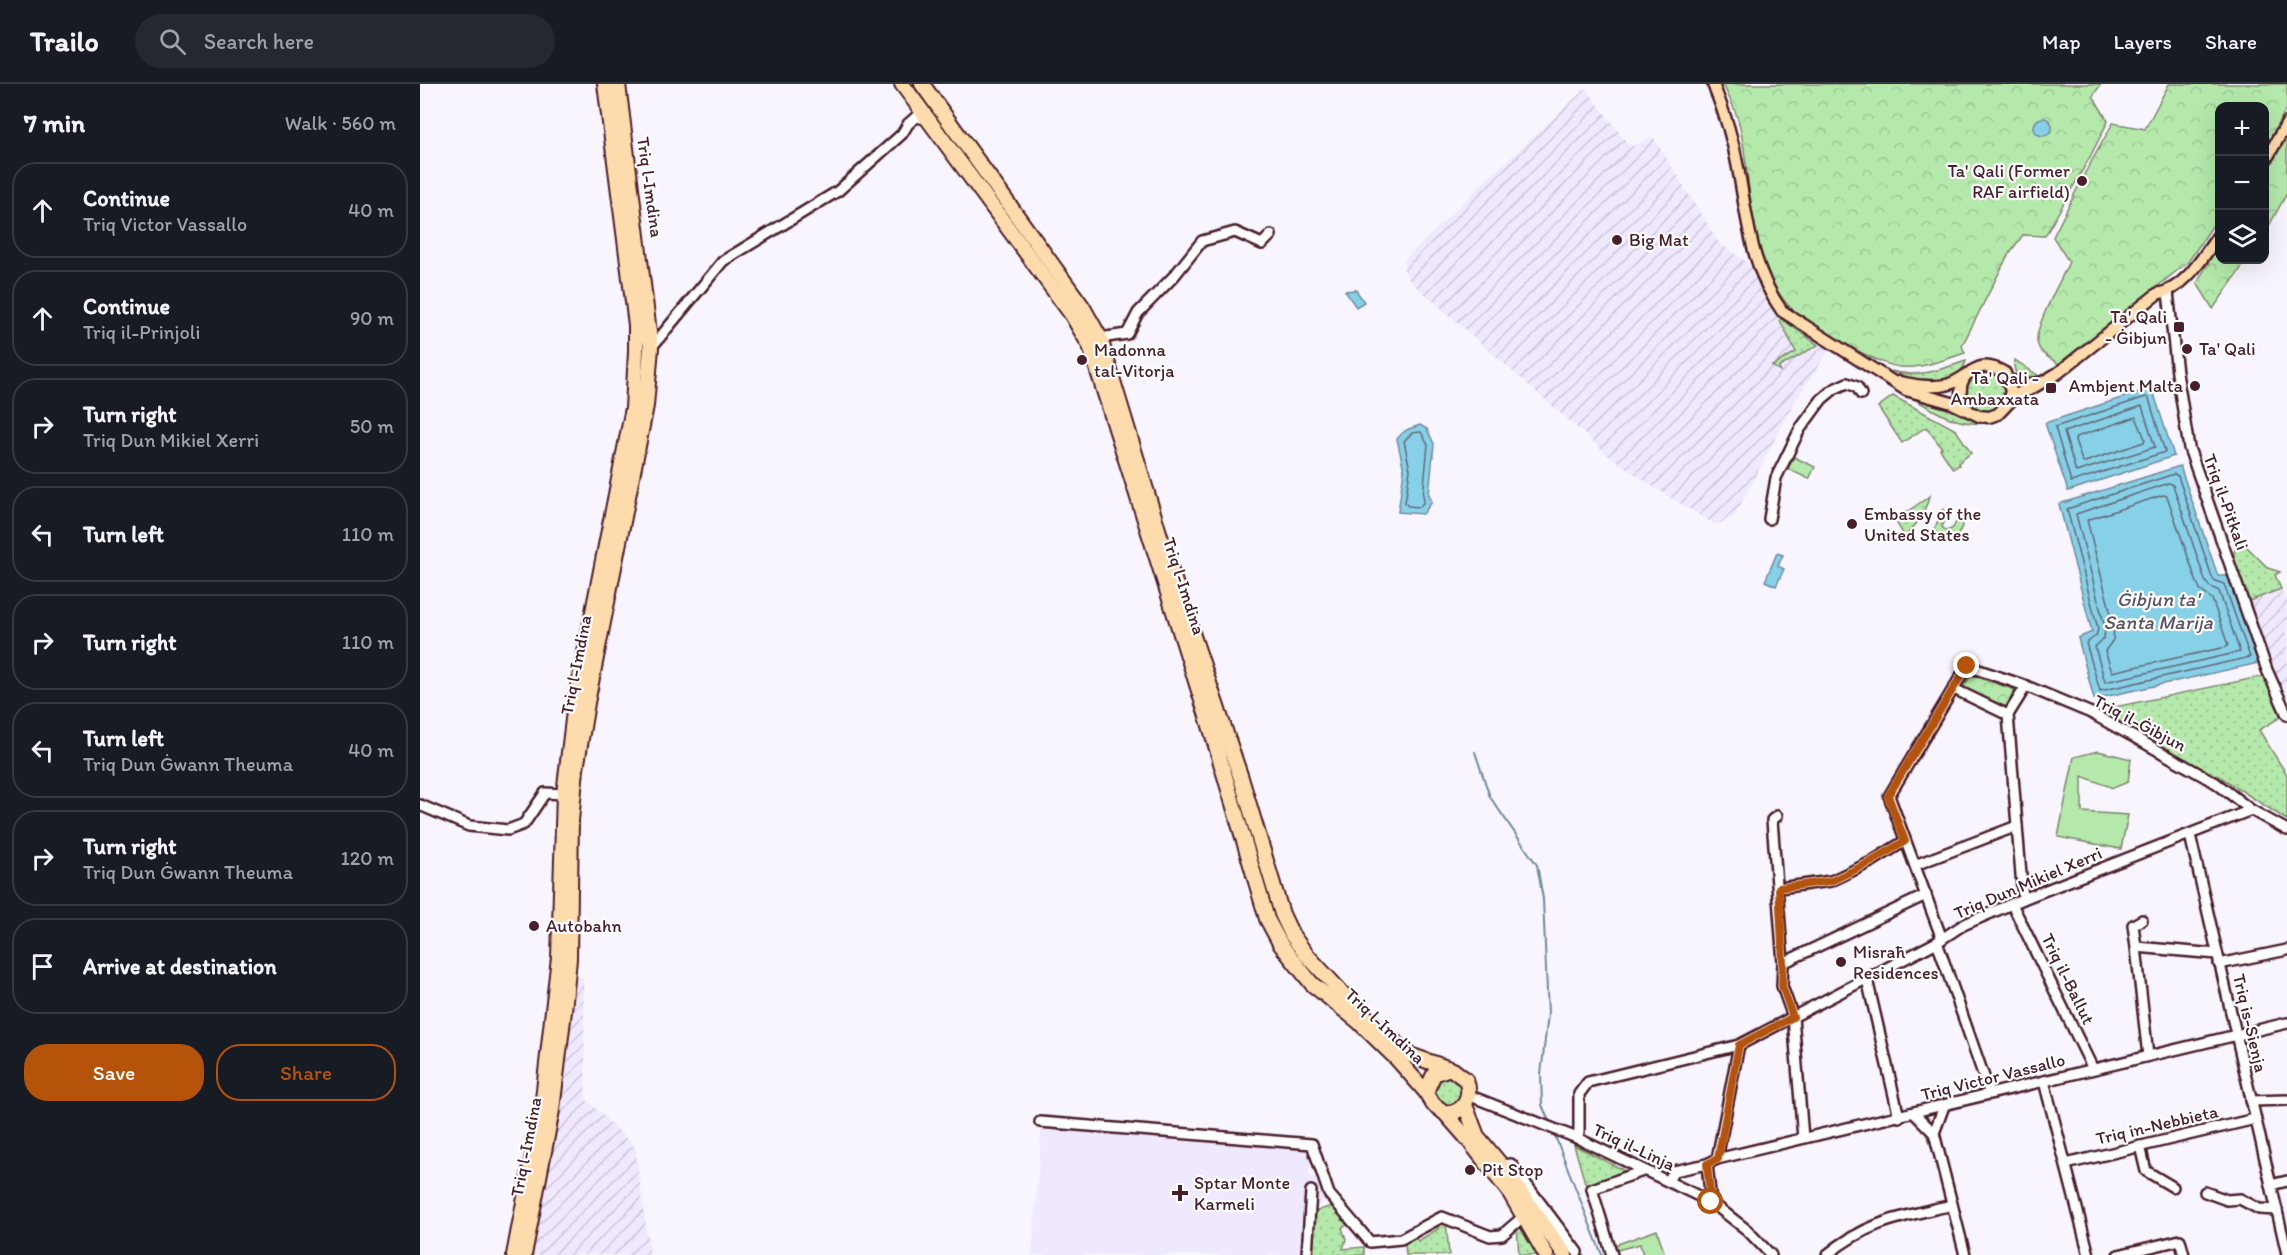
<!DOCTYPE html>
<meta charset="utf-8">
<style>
:root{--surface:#171b24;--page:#242831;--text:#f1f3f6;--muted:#9ea1a6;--line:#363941;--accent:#b45309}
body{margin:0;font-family:Itim,sans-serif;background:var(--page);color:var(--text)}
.controls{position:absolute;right:18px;top:18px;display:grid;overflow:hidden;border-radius:12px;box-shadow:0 6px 24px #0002}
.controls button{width:54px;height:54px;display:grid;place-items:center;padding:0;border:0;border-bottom:2px solid var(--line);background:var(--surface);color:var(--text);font:30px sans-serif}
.stop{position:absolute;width:18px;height:18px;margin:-14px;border:4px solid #b45309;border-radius:50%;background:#fff}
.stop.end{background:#b45309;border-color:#fff;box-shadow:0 2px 6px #0008}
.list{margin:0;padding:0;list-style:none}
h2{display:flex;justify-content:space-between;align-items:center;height:78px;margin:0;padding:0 24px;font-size:26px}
h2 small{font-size:20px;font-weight:400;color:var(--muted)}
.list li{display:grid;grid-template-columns:39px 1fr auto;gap:18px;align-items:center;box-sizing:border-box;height:96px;margin:0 12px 12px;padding:0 12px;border:2px solid var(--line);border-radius:24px}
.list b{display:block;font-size:22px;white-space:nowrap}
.list p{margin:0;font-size:20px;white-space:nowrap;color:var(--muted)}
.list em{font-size:20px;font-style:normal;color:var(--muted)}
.actions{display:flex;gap:12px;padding:18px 24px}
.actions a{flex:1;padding:14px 0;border:2px solid var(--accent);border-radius:24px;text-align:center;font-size:21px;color:var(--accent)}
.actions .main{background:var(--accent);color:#fff}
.icon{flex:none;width:33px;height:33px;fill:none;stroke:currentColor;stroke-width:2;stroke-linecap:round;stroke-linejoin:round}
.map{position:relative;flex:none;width:1867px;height:1171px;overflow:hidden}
header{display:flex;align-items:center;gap:36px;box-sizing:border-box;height:84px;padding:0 30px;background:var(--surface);border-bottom:2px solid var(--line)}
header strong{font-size:28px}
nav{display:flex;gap:33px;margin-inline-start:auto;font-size:21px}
.search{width:420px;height:54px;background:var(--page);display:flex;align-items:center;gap:15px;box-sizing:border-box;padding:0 21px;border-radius:33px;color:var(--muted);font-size:22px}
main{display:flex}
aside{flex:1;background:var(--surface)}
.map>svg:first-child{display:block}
.built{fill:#efe8fe}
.industrial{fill:url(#industrial-furrows)}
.grass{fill:url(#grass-dots);stroke:#7f846b;stroke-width:1.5}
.forest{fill:url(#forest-crowns);stroke:#7f846b;stroke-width:1.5}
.garden{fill:#b4e9ab;stroke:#7f846b;stroke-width:1.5}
.water{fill:#87d1e8;stroke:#6f8a9c;stroke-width:1.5}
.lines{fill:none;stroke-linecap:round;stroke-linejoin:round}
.shore{stroke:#626677;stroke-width:1.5}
.stream{stroke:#6f8a9c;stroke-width:2}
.minor-casing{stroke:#4a1f2b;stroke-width:14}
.major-casing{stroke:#4a1f2b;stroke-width:15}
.highway-casing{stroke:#4a1f2b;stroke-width:18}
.minor{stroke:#fff;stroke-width:9}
.major{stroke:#fedbac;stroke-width:10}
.highway{stroke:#fedbac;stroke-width:14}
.route{stroke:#b45309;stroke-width:8}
.poi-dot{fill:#4a1f2b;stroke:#fff;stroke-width:2}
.labels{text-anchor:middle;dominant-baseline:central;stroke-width:4.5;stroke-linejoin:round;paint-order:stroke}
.poi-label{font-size:18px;fill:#4a1f2b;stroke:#fff;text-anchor:start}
.street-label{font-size:18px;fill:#4a1f2b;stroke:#fff}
.water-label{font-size:20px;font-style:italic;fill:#5c5464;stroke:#fff}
</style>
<header>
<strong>Trailo</strong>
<div class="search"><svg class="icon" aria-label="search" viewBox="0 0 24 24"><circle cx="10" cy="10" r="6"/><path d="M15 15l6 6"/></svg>Search here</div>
<nav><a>Map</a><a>Layers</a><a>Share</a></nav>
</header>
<main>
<aside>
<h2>7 min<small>Walk · 560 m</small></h2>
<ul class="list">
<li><svg class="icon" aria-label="ahead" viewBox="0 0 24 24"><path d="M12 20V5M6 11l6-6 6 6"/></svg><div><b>Continue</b><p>Triq Victor Vassallo</p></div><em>40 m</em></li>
<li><svg class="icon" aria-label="ahead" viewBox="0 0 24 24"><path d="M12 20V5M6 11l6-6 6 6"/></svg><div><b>Continue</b><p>Triq il-Prinjoli</p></div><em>90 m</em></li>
<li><svg class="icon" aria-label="right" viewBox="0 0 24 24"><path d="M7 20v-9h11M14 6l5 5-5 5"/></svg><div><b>Turn right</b><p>Triq Dun Mikiel Xerri</p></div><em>50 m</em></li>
<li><svg class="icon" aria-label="left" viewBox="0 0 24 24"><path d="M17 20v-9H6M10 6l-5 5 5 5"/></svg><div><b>Turn left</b></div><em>110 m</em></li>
<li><svg class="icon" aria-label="right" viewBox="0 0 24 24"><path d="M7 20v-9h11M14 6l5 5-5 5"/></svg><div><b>Turn right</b></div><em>110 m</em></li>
<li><svg class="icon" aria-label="left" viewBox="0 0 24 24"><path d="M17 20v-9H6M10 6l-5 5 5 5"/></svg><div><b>Turn left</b><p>Triq Dun Ġwann Theuma</p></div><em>40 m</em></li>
<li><svg class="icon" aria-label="right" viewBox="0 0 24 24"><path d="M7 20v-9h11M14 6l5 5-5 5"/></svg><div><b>Turn right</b><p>Triq Dun Ġwann Theuma</p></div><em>120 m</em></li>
<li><svg class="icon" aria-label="arrive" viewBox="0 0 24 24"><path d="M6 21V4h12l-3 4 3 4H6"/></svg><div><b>Arrive at destination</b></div></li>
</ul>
<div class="actions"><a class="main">Save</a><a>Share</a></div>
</aside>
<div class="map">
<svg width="1867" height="1171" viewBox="0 0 1867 1171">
<defs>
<pattern id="industrial-furrows" width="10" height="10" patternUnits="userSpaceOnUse" patternTransform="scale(1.5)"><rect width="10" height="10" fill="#efe8fe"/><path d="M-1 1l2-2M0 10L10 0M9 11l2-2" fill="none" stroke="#cec7da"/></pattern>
<pattern id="grass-dots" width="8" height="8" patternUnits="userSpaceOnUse" patternTransform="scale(1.5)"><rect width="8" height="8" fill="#b4e9ab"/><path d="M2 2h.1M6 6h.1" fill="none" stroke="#9cc793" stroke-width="1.8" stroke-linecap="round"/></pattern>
<pattern id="forest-crowns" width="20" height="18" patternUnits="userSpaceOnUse" patternTransform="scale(1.5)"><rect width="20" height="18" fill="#b4e9ab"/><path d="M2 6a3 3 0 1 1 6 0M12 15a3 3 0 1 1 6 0" fill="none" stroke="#9cc793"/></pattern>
</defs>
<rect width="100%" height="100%" fill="#f8f5ff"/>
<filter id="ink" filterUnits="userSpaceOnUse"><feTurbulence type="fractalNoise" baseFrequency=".0167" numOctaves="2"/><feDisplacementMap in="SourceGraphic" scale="12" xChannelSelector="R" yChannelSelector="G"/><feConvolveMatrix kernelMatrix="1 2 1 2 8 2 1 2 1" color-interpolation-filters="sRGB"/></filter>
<g filter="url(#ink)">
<path class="built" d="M622,1040L891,1063L889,1092L897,1094L904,1104L903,1114L899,1122L886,1123L882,1171H612Z"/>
<g class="industrial">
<path d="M1166,4L1210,63L1233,53L1300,160L1327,178L1358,230L1409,266L1374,319L1314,433L1296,441L1235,404L1188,371L990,197L984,186L985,175L1062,100Z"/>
<path d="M1861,505L1865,514L1867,513V606L1854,589L1829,517Z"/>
<path d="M163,893L166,1015L215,1063L230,1171H111L126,1100L155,895Z"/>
</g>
<g class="grass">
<path d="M1362,235L1398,261L1359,283L1360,287L1352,282L1376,268L1360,236Z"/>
<path d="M1595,276L1622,294C1608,295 1590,295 1595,276Z"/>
<path d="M1546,277C1535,311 1494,297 1471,287C1498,295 1521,285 1546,277Z"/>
<circle cx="1565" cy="307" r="21"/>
<path d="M1481,307L1532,321L1558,336L1573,338C1536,345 1512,325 1481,307Z"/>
<path d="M1473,312L1536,346L1551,369L1538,379L1539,381L1533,385L1520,365L1522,364L1506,343L1482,359L1458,323Z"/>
<path d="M1510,412L1501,434L1485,453L1475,436Z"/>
<path d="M1523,425L1528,430L1522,443L1527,447L1533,444L1540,431L1545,435L1535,458L1513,448Z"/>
<path d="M1819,455L1848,484L1860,488L1855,491L1861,505L1829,517L1812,474Z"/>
<path d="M1844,592L1861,633L1839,646L1867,691V736L1799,692L1790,690L1680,626Z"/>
<circle cx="1028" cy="1006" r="14"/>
<path d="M1154,1061L1205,1087L1166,1102Z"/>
<path d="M914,1121L930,1139L922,1144L926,1155L923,1165L944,1163V1171H891L894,1128Z"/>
<path d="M1026,1136L1029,1171H986L985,1160L996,1154L998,1157L1018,1145L1017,1142Z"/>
<path d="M1097,1142L1103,1145L1118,1171H1099Z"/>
</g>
<g class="forest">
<path d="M1303,0H1681L1673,12L1688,37L1670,73L1625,152L1603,151L1588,171L1542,262L1545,269C1485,289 1481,290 1425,260C1406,249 1383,238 1368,221C1326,173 1333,102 1320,43C1317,28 1309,14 1303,0Z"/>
<path d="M1749,0H1867V23L1845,63L1844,22H1800L1799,132L1768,178L1639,280C1630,274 1618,269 1617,257C1615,242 1642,194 1649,178L1633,153L1665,89L1693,39L1725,45Z"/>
<path d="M1867,45V109L1845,149V83Z"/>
<path d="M1799,160L1800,176H1827L1793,225L1777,199Z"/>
<path d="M1551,591L1595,606L1586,623L1543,604Z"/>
</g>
<g class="garden">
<path d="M1374,373L1395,383L1389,395L1368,385Z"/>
<path d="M1678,667L1711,675L1708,698L1693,704L1662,692V728L1708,731L1701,765L1638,753L1654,673Z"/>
<path d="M1237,1146L1245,1171H1223L1220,1160L1197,1166L1195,1161Z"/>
</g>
<g class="water">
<circle cx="1623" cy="43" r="9"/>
<path d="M936,206L944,218L936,223L925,207Z"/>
<path d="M1732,304L1754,372L1648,407L1625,339Z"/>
<path d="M1000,341L1007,345L1014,360L1009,411L1012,418L1003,430L978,428L984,386L977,355C987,343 988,346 1000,341Z"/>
<path d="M1760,382L1798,492H1808L1839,579L1674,615L1658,554L1672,548L1639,420Z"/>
<path d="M1357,469L1363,471L1358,482L1364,485L1356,502L1345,497Z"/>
</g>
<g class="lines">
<g class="shore">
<path d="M1726,313L1729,315L1745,368L1651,398L1635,343Z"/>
<path d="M1722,322L1735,363L1656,388L1644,348Z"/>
<path d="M1716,333L1725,355L1724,358L1665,378L1662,377L1655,356L1656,353Z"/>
<path d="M1001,348L1008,361L1003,411L1004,417L1000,423L988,422L985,419L990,386L984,357L992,349Z"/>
<path d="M1754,390L1758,392L1792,493L1795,497L1804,500L1830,573L1680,607L1666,559L1676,552L1678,545L1647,425Z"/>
<path d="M1749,399L1753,401L1785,496L1789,502L1799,507L1820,568L1685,598L1675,563L1684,554L1685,544L1656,430Z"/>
<path d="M1743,411L1747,412L1777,499L1781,507L1792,515L1808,561L1806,563L1692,588L1685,567L1693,556L1694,542L1667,436Z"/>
</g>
<g class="stream">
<path d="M1055,668L1070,713L1117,781L1123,815L1128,930L1121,990L1122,1021L1130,1039"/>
<path d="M1133,1047L1182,1171"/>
</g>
<g class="minor-casing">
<g id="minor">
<path d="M1748,208L1757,289L1769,364L1847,586L1867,631"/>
<path d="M680,254L707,250L718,229L755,191L782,157L815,148L842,160L851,151"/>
<path d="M231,264L303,177L418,107L482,50L488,40L496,33L506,35"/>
<path d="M1349,435L1356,394L1380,345L1402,315L1414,305L1427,299L1437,303L1441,310"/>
<path d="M1534,605L1588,631"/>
<path d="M0,721L49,742L88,746L104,740L125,709L144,710"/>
<path d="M1357,732L1352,736L1363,879L1362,902L1373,933L1383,1054"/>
<path d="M1770,751L1867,1170"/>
<path d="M1495,781L1597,742"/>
<path d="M1359,804L1411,797L1451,778L1485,757"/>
<path d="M1603,815L1588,631L1606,602"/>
<path d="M1592,820L1673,985"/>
<path d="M1522,855L1469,712L1547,582L1606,602L1671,629L1796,699L1831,726L1867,746"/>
<path d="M1517,858L1570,1010"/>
<path d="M1716,863L1713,841L1722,836"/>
<path d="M1363,879L1506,811"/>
<path d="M1799,880L1867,866"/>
<path d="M1447,895L1479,1033"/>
<path d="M1728,972L1716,863L1797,870"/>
<path d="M1624,997L1669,1171"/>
<path d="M1048,1011L1157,1054L1291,1118L1327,1146L1351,1171"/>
<path d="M1831,1017L1867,1016"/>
<path d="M1494,1029L1514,1049L1545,1171"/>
<path d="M620,1038L892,1060L909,1110L950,1158L981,1155L1022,1133L1070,1152L1082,1151L1104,1132"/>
<path d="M1514,1049L1524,1022"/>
<path d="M1157,1054L1159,1048V1010L1168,998L1319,961L1517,858L1543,841L1603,815L1831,726"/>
<path d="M1720,1062L1726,1087L1753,1103"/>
<path d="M1297,1075L1319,961"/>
<path d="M1287,1080L1291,1118"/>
<path d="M1646,1080L1835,1035"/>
<path d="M1081,1081L1091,1080L1157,1168"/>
<path d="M1248,1097L1254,1087L1287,1080L1297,1075L1867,939"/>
<path d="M1851,1101L1867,1097"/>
<path d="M1785,1108L1807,1116L1820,1115L1839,1125L1857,1126"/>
<path d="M887,1171L891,1107"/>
<path d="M1192,1171L1172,1105L1223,1087"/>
<path d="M1407,1171C1448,1137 1482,1133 1532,1121"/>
<path d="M1698,1171L1760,1156L1764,1171"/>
</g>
</g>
<g class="major-casing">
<g id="major">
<path d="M1293,0C1304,27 1313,55 1318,84C1328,136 1330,182 1362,227L1486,306L1532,319L1559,332L1569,333L1578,330L1597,310L1609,306L1638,289L1737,210C1766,205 1784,171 1800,149"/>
<path d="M1844,79L1867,39"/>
<path d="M1546,291C1538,302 1540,315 1548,326"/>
<path d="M1588,296L1609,300L1619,299"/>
<path d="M1479,298C1494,301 1510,304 1526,301C1551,295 1555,271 1585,289L1591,307L1588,318"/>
</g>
</g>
<g class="highway-casing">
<g id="highway">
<path d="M482,0L652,231L670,262L791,645L847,835L861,861L892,900L938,937L977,975L1006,1008L1013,1020L1025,1029L1046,1053L1090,1109L1126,1171"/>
<path d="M502,0L662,222L680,254L747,475L821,694L862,830L872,851L886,870L936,924L990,971L1033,986L1046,996C1052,1012 1045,1030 1025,1029"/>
<path d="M1006,1008L1014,990L1027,985"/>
<path d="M1045,1021L1057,1052L1081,1081L1145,1171"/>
<path d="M94,1171L122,1024L139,873L144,710L155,619L213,324L216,267V241L185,0"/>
<path d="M104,1171L132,1026L144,927L149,875L151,737L156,685L167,619L226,322L231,264L198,0"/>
</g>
</g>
<use href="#minor" class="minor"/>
<use href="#major" class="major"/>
<use href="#highway" class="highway"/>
</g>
</g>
<g class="lines" filter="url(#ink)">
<path class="route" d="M1291,1118L1287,1080L1298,1075L1319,961L1373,933L1362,902L1363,879L1359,804L1411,797L1451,778L1485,757L1468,712L1547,582"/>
</g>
<g class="poi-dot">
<circle cx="1662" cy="97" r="6"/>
<circle cx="1197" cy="156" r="6"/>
<rect x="1753" y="237" width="12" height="12" rx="3"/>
<circle cx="1767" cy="265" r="6"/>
<circle cx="662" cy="276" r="6"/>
<circle cx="1775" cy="302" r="6"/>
<rect x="1625" y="298" width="12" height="12" rx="3"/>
<circle cx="1432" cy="440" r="6"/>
<circle cx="114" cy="842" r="6"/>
<circle cx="1421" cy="878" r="6"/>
<circle cx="1050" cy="1086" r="6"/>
<path d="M757 1100h6v6h6v6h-6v6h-6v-6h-6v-6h6z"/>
</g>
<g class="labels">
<g class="poi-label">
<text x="1650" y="87" text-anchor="end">Ta' Qali (Former<tspan x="1650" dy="21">RAF airfield)</tspan></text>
<text x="1209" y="156">Big Mat</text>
<text x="1747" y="233" text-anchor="end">Ta' Qali<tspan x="1747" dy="21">- Ġibjun</tspan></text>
<text x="1779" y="265">Ta' Qali</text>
<text x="674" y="266">Madonna<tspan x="674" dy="21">tal-Vitorja</tspan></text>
<text x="1619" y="294" text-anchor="end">Ta' Qali -<tspan x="1619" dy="21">Ambaxxata</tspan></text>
<text x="1763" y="302" text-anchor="end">Ambjent Malta</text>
<text x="1444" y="430">Embassy of the<tspan x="1444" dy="21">United States</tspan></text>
<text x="126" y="842">Autobahn</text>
<text x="1433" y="868">Misraħ<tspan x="1433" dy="21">Residences</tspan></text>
<text x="1062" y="1086">Pit Stop</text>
<text x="774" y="1099">Sptar Monte<tspan x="774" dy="21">Karmeli</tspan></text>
</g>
<g class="street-label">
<text transform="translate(230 103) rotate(82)">Triq l-Imdina</text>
<text transform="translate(1806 418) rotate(70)">Triq il-Pitkali</text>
<text transform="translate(764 502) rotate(72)">Triq l-Imdina</text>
<text transform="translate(156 581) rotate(-79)">Triq l-Imdina</text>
<text transform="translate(1720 639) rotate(28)">Triq il-Ġibjun</text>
<text transform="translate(1608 799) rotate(-23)">Triq Dun Mikiel Xerri</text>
<text transform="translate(1648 895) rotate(64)">Triq il-Ballut</text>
<text transform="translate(1830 939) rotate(77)">Triq is-Sienja</text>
<text transform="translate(965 942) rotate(43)">Triq l-Imdina</text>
<text transform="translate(1573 993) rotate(-14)">Triq Victor Vassallo</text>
<text transform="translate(1737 1041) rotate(-13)">Triq in-Nebbieta</text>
<text transform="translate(106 1063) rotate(-79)">Triq l-Imdina</text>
<text transform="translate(1214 1063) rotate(25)">Triq il-Linja</text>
</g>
<g class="water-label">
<text x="1738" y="515">Ġibjun ta'<tspan x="1738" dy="23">Santa Marija</tspan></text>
</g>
</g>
</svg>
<div class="controls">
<button>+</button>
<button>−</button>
<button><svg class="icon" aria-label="layers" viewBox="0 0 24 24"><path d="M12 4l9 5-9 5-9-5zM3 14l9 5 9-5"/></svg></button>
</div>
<div class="stop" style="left:1291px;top:1118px"></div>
<div class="stop end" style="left:1547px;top:582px"></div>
</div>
</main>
